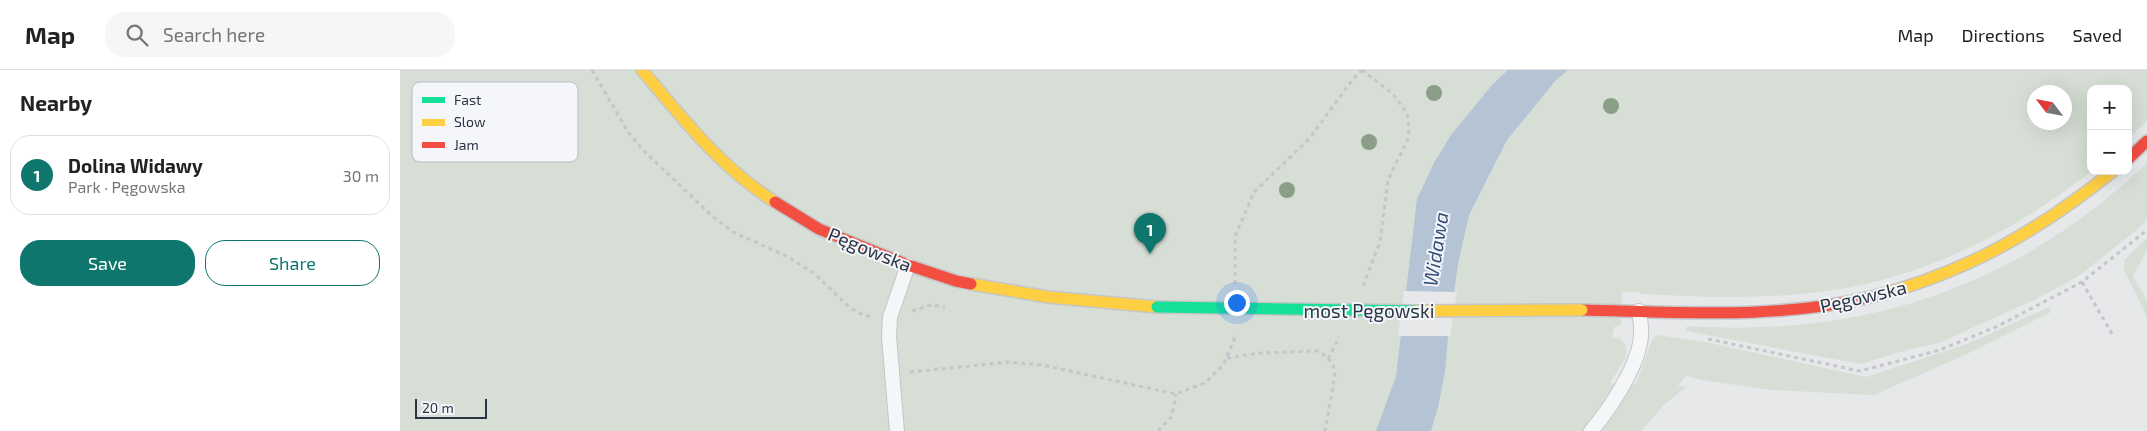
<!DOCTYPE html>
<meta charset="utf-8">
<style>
:root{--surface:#fff;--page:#f6f6f6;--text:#222;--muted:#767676;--line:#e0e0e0;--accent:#0f766e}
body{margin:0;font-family:"Exo 2",sans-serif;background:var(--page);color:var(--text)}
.controls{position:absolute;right:15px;top:15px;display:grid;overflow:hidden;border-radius:10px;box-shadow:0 5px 20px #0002}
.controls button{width:45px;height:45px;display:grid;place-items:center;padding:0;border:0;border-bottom:1px solid var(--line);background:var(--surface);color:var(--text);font:25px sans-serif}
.compass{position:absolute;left:1627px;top:15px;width:45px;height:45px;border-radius:50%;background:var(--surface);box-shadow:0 5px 20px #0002;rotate:302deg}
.scale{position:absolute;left:15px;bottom:12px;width:72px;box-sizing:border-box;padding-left:5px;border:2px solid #2b3445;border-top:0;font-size:14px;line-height:18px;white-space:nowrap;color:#2b3445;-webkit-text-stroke:4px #f4f6f9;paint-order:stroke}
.you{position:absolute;left:836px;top:232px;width:18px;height:18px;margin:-12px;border:4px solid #fff;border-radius:50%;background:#1a73e8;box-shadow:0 0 0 8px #1a73e833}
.badge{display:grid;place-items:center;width:32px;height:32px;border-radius:50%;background:var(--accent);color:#fff;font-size:16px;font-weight:700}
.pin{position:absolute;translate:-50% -41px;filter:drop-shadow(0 1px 2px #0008)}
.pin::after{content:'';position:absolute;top:26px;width:18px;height:15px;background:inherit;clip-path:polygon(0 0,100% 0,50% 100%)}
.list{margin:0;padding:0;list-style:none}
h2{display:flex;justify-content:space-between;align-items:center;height:65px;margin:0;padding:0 20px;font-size:21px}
h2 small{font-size:16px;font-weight:400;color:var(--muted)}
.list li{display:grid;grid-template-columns:32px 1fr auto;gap:15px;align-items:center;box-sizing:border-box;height:80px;margin:0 10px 10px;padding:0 10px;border:1px solid var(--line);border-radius:20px}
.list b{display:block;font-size:19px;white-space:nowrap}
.list p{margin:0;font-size:16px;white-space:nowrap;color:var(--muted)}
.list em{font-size:16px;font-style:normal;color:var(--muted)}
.actions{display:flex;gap:10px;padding:15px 20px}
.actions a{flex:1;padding:11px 0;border:1px solid var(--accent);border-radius:20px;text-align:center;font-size:18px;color:var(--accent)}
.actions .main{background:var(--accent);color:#fff}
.icon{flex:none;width:28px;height:28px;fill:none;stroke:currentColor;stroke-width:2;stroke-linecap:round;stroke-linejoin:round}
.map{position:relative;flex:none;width:1747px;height:361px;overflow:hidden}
header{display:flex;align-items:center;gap:30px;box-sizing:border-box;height:70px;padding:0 25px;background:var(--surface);border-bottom:1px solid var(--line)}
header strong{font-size:24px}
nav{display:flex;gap:28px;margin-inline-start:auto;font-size:18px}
.search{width:350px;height:45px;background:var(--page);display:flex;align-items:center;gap:12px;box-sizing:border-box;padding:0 18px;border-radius:20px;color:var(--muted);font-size:19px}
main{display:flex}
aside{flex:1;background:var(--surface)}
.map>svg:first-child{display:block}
.green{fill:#d6ded6;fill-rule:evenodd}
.water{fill:#b4c4d5}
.pier{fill:#e6e8ea}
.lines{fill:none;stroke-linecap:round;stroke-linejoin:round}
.lane-casing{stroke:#c4c6c8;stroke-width:16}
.slow-casing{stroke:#c4c6c8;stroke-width:14}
.jam-casing{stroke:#c4c6c8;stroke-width:14}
.path{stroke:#c5c6ca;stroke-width:3;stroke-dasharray:4 4;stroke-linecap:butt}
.lane{stroke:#f5f6f7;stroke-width:14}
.slow{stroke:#ffcf43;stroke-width:11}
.jam{stroke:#f24e42;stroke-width:11}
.fast-bridge-casing{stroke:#c4c6c8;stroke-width:14;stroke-linecap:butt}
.slow-bridge-casing{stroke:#c4c6c8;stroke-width:14;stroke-linecap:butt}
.fast-bridge{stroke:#16e098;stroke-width:11}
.slow-bridge{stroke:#ffcf43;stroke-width:11}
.tree{fill:#8a9e88}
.labels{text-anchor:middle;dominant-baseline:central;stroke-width:4;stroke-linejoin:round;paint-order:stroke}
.street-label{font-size:19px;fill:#2b3445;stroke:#f4f6f9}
.water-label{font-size:20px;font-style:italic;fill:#34527a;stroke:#f4f6f9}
.key{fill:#f4f6f9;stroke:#b8bcc3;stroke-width:1}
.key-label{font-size:14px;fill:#2b3445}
</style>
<header>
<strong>Map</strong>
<div class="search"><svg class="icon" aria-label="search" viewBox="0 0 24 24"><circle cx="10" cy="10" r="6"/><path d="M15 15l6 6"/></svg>Search here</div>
<nav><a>Map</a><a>Directions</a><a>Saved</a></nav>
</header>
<main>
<aside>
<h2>Nearby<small></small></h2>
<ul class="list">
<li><span class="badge">1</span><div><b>Dolina Widawy</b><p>Park · Pęgowska</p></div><em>30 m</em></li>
</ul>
<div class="actions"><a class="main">Save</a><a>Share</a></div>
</aside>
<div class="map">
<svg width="1747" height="361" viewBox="0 0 1747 361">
<rect width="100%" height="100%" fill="#e6e8ea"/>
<g class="green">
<path d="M0,0H1747V51L1728,69V19H1691V101H1692C1609,165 1517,212 1411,223C1354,229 1297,227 1240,224V222H1222L1221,255L1215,256L1212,267L1219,268L1226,275V287L1210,313L1236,314L1251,273L1254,267L1258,265L1310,273L1466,307L1567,274L1649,237L1651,242L1567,284L1474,325L1372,320L1308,311L1286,306L1278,316L1286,317L1265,334L1241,361H0ZM1634,22H1664V52H1634Z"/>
<path d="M1747,93V149L1737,160L1677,207L1636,229L1539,273L1507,280L1460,294L1286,261L1287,256C1464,268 1617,217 1747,93Z"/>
<path d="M1747,168V180L1733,206L1747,230V247L1724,200V190Z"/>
</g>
<path class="water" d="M1108,0H1168L1156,10L1107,70L1069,145L1058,194L1048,266L1045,302L1038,337L1031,361H976L996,306L1017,129L1034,93L1051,65L1092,15Z"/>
<path class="pier" d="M1004,221L1057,222L1050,266H998Z"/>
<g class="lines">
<g class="lane-casing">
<g id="lane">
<path d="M497,361L489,267L490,247L508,195"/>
<path d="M1191,361C1210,339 1243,290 1241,260C1241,254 1240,247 1239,241"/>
</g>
</g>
<g class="slow-casing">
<g id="slow">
<path d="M242,0C283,49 320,97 375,132"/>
<path d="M571,214L648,227L757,237"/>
<path d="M1475,226C1567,202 1640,160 1713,101"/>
</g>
</g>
<g class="jam-casing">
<g id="jam">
<path d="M1728,89L1747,71"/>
<path d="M375,132L419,159L508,195L556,211L571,214"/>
<path d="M1182,240C1279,242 1380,250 1475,226"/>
</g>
</g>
<g class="path">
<path d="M192,0L228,62L244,81L312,146L333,162L386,186L414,203L449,237L463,245L472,247"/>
<path d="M962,0L993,24L1007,43L1009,58L1008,69L988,110L980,172L963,216"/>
<path d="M1682,212L1712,264"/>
<path d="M835,214V167L854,122L909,69L953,9L962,0"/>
<path d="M512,241L531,235L545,237"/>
<path d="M1308,269L1460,301L1540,280L1598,256L1682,212L1747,160"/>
<path d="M827,288L860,283L917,281L926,286L933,294L935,305L925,361"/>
<path d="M928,289L939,267"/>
<path d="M510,302L609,292L642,295L776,324L805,313L823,295L834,271V263"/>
<path d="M758,361L772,346L776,324"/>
</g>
<use href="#lane" class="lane"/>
<use href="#slow" class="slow"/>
<use href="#jam" class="jam"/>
<g class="fast-bridge-casing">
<path id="fast-bridge" d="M757,237L1016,241"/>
</g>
<g class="slow-bridge-casing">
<path id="slow-bridge" d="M1016,241L1182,240"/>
</g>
<use href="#fast-bridge" class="fast-bridge"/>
<use href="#slow-bridge" class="slow-bridge"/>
</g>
<g class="tree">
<circle cx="1034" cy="23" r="8"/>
<circle cx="1211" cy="36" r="8"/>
<circle cx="969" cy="72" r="8"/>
<circle cx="887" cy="120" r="8"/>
</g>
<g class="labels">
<g class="street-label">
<text transform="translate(470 179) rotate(22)">Pęgowska</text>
<text transform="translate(1463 226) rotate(-13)">Pęgowska</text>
<text x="969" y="240">most Pęgowski</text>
</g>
<g class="water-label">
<text transform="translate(1035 179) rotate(-81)">Widawa</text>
</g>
</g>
<rect x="12" y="12" width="166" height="80" rx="8" class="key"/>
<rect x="22" y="27" width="23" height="6" fill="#16e098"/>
<rect x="22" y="49" width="23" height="7" fill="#ffcf43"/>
<rect x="22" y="72" width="23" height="6" fill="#f24e42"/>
<g class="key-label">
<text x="54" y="35">Fast</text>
<text x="54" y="57">Slow</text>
<text x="54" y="80">Jam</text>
</g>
</svg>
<div class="controls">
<button>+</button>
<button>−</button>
</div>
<svg class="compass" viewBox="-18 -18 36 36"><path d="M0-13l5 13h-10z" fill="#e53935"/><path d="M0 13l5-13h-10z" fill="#767676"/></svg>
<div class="scale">20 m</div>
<div class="you"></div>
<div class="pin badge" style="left:750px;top:184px">1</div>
</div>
</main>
